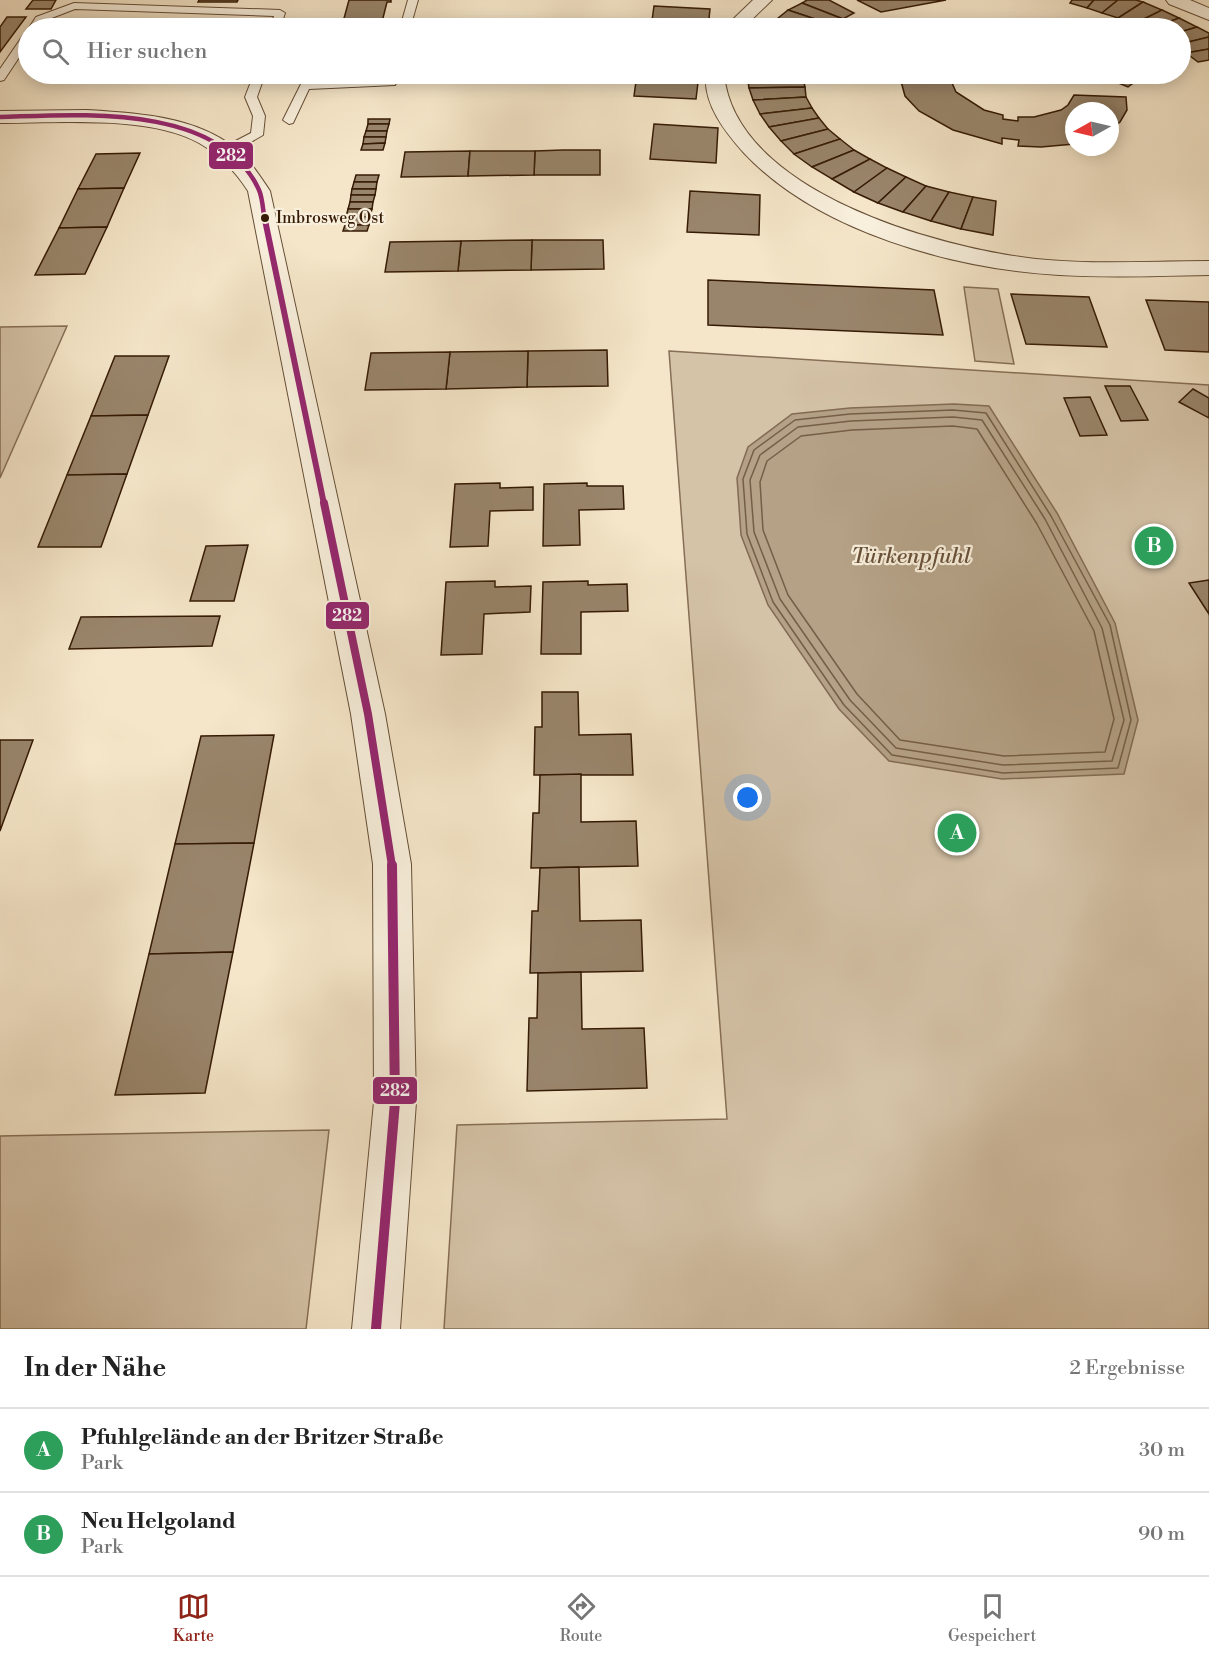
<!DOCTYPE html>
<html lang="de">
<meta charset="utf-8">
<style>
:root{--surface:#fff;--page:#f6f6f6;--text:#222;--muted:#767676;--line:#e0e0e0;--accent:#8f2418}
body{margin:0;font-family:"Libre Bodoni",serif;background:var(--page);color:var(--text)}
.compass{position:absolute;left:1065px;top:102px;width:54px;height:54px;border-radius:50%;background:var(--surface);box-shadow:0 3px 15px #0003;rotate:262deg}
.you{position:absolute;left:748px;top:798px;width:21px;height:21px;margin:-15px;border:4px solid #fff;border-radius:50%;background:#1a73e8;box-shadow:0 0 0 9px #1a73e833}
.badge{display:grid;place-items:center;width:39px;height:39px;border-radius:50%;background:var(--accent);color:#fff;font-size:20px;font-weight:700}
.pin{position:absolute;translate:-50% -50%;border:3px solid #fff;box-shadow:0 2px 6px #0006}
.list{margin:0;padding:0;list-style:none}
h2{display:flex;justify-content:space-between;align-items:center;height:78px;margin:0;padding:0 24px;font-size:26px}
h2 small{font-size:20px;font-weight:400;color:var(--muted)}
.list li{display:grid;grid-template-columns:39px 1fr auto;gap:18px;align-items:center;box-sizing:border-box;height:84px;padding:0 24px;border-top:2px solid var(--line)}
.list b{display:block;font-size:22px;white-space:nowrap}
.list p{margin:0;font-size:20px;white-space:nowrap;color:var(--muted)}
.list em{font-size:20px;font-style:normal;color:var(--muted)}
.icon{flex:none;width:33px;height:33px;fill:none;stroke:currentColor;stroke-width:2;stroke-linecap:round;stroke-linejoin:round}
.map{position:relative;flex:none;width:1209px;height:1329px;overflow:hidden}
.search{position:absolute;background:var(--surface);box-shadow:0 3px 15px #0003;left:18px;right:18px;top:18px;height:66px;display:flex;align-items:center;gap:15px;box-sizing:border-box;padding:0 21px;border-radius:33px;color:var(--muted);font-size:22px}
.sheet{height:246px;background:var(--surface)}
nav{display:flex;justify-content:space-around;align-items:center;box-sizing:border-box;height:84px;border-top:2px solid var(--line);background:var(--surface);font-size:16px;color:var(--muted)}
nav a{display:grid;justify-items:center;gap:3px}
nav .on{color:var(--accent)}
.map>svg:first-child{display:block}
.green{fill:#d5c3a8;stroke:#866f56;stroke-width:1.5}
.water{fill:#b4a186;stroke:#826b52;stroke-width:1.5}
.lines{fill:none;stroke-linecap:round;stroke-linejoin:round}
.shore{stroke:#755e46;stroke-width:1.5}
.building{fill:#99856b;stroke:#361b05;stroke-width:1.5}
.lane-casing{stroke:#664e36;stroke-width:2}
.street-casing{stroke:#664e36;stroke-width:2}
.lane{fill:#f8efdc;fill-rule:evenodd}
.street{fill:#f8efdc;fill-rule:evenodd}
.bus-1-far3-casing{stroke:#f8efdc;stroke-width:8}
.bus-1-far2-casing{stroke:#f8efdc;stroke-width:10}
.bus-1-far1-casing{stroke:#f8efdc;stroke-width:12}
.bus-1-casing{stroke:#f8efdc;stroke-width:14}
.bus-1-far3{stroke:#95276e;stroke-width:4.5}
.bus-1-far2{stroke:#95276e;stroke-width:6}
.bus-1-far1{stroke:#95276e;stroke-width:8}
.bus-1{stroke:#95276e;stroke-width:10}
.bus-dot{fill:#361b05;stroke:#f8efdc;stroke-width:2}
.labels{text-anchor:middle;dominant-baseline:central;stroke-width:4.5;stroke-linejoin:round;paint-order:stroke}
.far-bus-label{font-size:16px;fill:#361b05;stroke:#f8efdc;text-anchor:start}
.water-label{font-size:22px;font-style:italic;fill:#685139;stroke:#f8efdc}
.line-badge{stroke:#f8efdc;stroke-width:2}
.badge-label{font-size:16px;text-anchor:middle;font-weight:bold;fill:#fff}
</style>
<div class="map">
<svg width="1209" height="1329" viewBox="0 0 1209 1329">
<rect width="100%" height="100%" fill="#f5e6c9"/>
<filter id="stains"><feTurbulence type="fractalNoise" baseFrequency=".00333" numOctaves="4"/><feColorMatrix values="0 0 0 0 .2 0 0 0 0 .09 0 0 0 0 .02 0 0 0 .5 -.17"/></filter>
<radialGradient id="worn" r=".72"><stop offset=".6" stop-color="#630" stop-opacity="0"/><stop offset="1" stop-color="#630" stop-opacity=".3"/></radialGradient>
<g class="green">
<path d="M989,21L1030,25L1029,28H968L964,23Z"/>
<path d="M964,287L998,289L1014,364L975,361Z"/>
<path d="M67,326L0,478V327Z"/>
<path d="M669,351L1209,385V1329H444L457,1125L727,1119Z"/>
<path d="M329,1130L306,1329H0V1136Z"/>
</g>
<path class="water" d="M954,404L989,406L1057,513L1115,623L1138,720L1124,774L1002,779L889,761L839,709L768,605L741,535L737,478L748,447L792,414L850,408Z"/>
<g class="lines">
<g class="shore">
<path d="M953,410L986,413L1051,516L1110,625L1131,720L1118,768L1003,773L892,755L844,705L773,602L747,534L743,479L754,450L795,420L850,414Z"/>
<path d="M953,417L982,420L1045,519L1102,628L1124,720L1112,761L1003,765L896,748L850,700L780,599L754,532L750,480L760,455L798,427L851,421Z"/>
<path d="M953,426L977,429L1037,524L1094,631L1114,719L1105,752L1004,756L900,740L857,694L788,595L763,530L760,482L767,461L801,436L852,430Z"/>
</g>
</g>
<g class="building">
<path d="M33,0H56L51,9H26Z"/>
<path d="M199,0H238L237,2H198Z"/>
<path d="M349,0H391V2H387L382,22H343Z"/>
<path d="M807,0H829L854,13L843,19L802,3Z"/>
<path d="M857,0H946L881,12Z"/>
<path d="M1072,0H1094L1087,8L1070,3Z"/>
<path d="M1094,0H1118L1102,13L1087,8Z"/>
<path d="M1118,0H1136L1143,2L1118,18L1102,13Z"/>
<path d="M1143,2L1162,10L1134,24L1118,18Z"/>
<path d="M802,3L843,19L833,25L788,10Z"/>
<path d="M654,6L710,9L708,28H651Z"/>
<path d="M788,10L833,25L829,28H810L777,19Z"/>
<path d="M1162,10L1179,18L1153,28H1144L1134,24Z"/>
<path d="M7,17H26L0,52V27Z"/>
<path d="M1179,18L1197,27L1180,32V28H1153Z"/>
<path d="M777,19L810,28H768Z"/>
<path d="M139,23L209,25L226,23L227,26H246L245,28H93L94,25L104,24Z"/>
<path d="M1197,27L1209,33V37L1180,44V32Z"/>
<path d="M1209,37V49L1186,53L1180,49V44Z"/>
<path d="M1209,49V60L1198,62L1186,53Z"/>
<path d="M293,74H320L318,80L290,78Z"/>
<path d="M637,74H699L696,99L634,96Z"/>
<path d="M747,74H803V77L747,75Z"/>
<path d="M899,74H953L952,83L956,92L984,110L1003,115V119L1018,121V117H1034L1061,110L1068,105L1074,95L1126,97L1127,110L1120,122L1110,130V111H1074V144L1041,147L1018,146L1019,140L1002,138V144L953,130L919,111L905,96Z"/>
<path d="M1119,74L1136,81L1128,87L1111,80Z"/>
<path d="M747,75L803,77L805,87L749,88Z"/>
<path d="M805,87L806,97L753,100L749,88Z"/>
<path d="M806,97L812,108L760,114L753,100Z"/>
<path d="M812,108L819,118L769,127L760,114Z"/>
<path d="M819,118L828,129L781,141L769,127Z"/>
<path d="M368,119H390L389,124H368Z"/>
<path d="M368,124H389L387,131H366Z"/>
<path d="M654,124L718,128L716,163L650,159Z"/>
<path d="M828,129L840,139L794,154L781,141Z"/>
<path d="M366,131H387L386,137H364Z"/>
<path d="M364,137H386L385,143L363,144Z"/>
<path d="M840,139L854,150L812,167L794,154Z"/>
<path d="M385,143L383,150H361L363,144Z"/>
<path d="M563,150H600V175H534L535,151Z"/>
<path d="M854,150L870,159L832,179L812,167Z"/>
<path d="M470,151L468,176L401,177L405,152Z"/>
<path d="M470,151H535L534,175L468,176Z"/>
<path d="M140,153L124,188L78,189L96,154Z"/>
<path d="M870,159L887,168L854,192L832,179Z"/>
<path d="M887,168L906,177L878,203L854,192Z"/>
<path d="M356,175H379L377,182H354Z"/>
<path d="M906,177L926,186L903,212L878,203Z"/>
<path d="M354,182H377L376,189H352Z"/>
<path d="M926,186L949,192L931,221L903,212Z"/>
<path d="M124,188L107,227L59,228L78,189Z"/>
<path d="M352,189H376L375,195H351Z"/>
<path d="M690,191L760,195L759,235L687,232Z"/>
<path d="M949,192L973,197L961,229L931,221Z"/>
<path d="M351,195H375L373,202H350Z"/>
<path d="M973,197L996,201L993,235L961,229Z"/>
<path d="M350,202H373L372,209H348Z"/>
<path d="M348,209H372L370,217H346Z"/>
<path d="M346,217H370L369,225H345Z"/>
<path d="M345,225H369L367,231H343Z"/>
<path d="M107,227L85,274L35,275L59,228Z"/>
<path d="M532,240H603L604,269L531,270Z"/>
<path d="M532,240L531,270L458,271L461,241Z"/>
<path d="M461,241L458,271L385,272L390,242Z"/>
<path d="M708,280L934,290L943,335L708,325Z"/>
<path d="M1011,294L1089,297L1107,347L1026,344Z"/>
<path d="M1146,300L1209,302V352L1165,350Z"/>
<path d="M607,350L608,386L527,387L528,351Z"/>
<path d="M528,351L527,387L446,389L450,352Z"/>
<path d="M450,352L446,389L365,390L371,353Z"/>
<path d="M115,356H169L148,415L91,416Z"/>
<path d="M1105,386H1130L1148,420L1121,421Z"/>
<path d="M1193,389L1209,398V418L1179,402Z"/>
<path d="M1090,397L1107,435L1080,436L1064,398Z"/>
<path d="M148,415L127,474L67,475L91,416Z"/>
<path d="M127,474L101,547H38L67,475Z"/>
<path d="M500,483V488L533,487V510L490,511L488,546L450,547L455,484Z"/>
<path d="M587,483V486H623L624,509L579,510L580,545L543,546L544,484Z"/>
<path d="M248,545L234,601H190L206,546Z"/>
<path d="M1209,580V614L1189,583Z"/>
<path d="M495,581V587L531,586L530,612L484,614L482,654L441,655L446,582Z"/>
<path d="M588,581V585L627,584L628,611L581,612V654H541L543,582Z"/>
<path d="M220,616L212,646L69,649L81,617Z"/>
<path d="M542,692H578L579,735L631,734L633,775H534L535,727H542Z"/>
<path d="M274,735L254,843L175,844L201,736Z"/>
<path d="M0,740H33L0,831Z"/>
<path d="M581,774V822L636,821L638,866L531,868L533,813H539L540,775Z"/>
<path d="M254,843L233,952L149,954L175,844Z"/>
<path d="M579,867L580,921L641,920L643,971L530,973L532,911H538L540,868Z"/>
<path d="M233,952L205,1093L115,1095L149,954Z"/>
<path d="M581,972L582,1029L644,1028L647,1088L527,1091L529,1018H537L538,973Z"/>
</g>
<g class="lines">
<g class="lane-casing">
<g id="lane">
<path d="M408,0H418L410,28H400Z"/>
<path d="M74,3L280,10L285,13L280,28H270L274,16L75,9L44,21L39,28H29L36,17Z"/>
<path d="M28,33V44L4,80L0,81V69L24,34Z"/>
<path d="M254,74H265L257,97L265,116L263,135L230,154H222L220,151L222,148L251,133L253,116L245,97Z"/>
<path d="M389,74H400L395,85L309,89L293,123L289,124L283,120L301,84L386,80Z"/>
</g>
</g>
<g class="street-casing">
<g id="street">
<path d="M753,0H772L743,28H724Z"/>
<path d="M1166,0H1190L1209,8V20L1169,4Z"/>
<path d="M706,74H724C735,192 939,248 1036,259C1094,265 1152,261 1209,261V275C1159,276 1109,278 1059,275C954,269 818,232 744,153C725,132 703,104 706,74Z"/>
<path d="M86,110C137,113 194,116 235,148C250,160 260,176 270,191L385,714L411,864L416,1102L400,1329H352L374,1102L373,864L351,714L248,191C235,171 220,155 199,143C149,115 57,123 0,123V111Z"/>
</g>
</g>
<use href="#lane" class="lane"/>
<use href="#street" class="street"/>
<g class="bus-1-far3-casing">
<path id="bus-1-far3" d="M0,117C78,115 219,102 259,190C263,199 263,212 265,222"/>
</g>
<g class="bus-1-far2-casing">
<path id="bus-1-far2" d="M265,220L324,504"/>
</g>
<g class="bus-1-far1-casing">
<path id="bus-1-far1" d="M324,503L368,714L392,866"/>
</g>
<g class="bus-1-casing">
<path id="bus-1" d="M376,1329L395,1102L392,865"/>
</g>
<use href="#bus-1-far3" class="bus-1-far3"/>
<use href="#bus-1-far2" class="bus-1-far2"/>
<use href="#bus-1-far1" class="bus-1-far1"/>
<use href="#bus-1" class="bus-1"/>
</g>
<circle class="bus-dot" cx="265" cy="218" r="5"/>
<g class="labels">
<g class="far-bus-label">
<text x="276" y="218">Imbrosweg Ost</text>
</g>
<g class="water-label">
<text x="911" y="556">Türkenpfuhl</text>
</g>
</g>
<g class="line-badge">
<rect x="208" y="141" width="46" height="29" rx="6" fill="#95276e"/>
<rect x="325" y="601" width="45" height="29" rx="6" fill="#95276e"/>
<rect x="372" y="1076" width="46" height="29" rx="6" fill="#95276e"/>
</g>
<g class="badge-label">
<text x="231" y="161">282</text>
<text x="347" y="621">282</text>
<text x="395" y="1096">282</text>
</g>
<rect width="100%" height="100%" filter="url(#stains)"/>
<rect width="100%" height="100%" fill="url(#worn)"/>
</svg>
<svg class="compass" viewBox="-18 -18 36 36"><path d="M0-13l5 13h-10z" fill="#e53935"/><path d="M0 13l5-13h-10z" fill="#767676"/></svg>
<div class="you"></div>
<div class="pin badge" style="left:957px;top:833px;background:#2e9e5b">A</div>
<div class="pin badge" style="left:1154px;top:546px;background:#2e9e5b">B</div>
<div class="search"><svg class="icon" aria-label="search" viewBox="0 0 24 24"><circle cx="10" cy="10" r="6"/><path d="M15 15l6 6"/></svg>Hier suchen</div>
</div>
<section class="sheet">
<h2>In der Nähe<small>2 Ergebnisse</small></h2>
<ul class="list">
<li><span class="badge" style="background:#2e9e5b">A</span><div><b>Pfuhlgelände an der Britzer Straße</b><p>Park</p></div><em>30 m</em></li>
<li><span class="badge" style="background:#2e9e5b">B</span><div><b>Neu Helgoland</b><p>Park</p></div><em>90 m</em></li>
</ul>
</section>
<nav>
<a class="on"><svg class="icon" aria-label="map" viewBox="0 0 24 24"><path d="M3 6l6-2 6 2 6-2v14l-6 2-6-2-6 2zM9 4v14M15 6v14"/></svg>Karte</a>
<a><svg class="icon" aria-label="directions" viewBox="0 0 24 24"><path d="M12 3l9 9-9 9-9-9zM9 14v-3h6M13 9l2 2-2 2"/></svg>Route</a>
<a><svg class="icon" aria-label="saved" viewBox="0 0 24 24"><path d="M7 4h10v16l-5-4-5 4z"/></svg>Gespeichert</a>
</nav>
